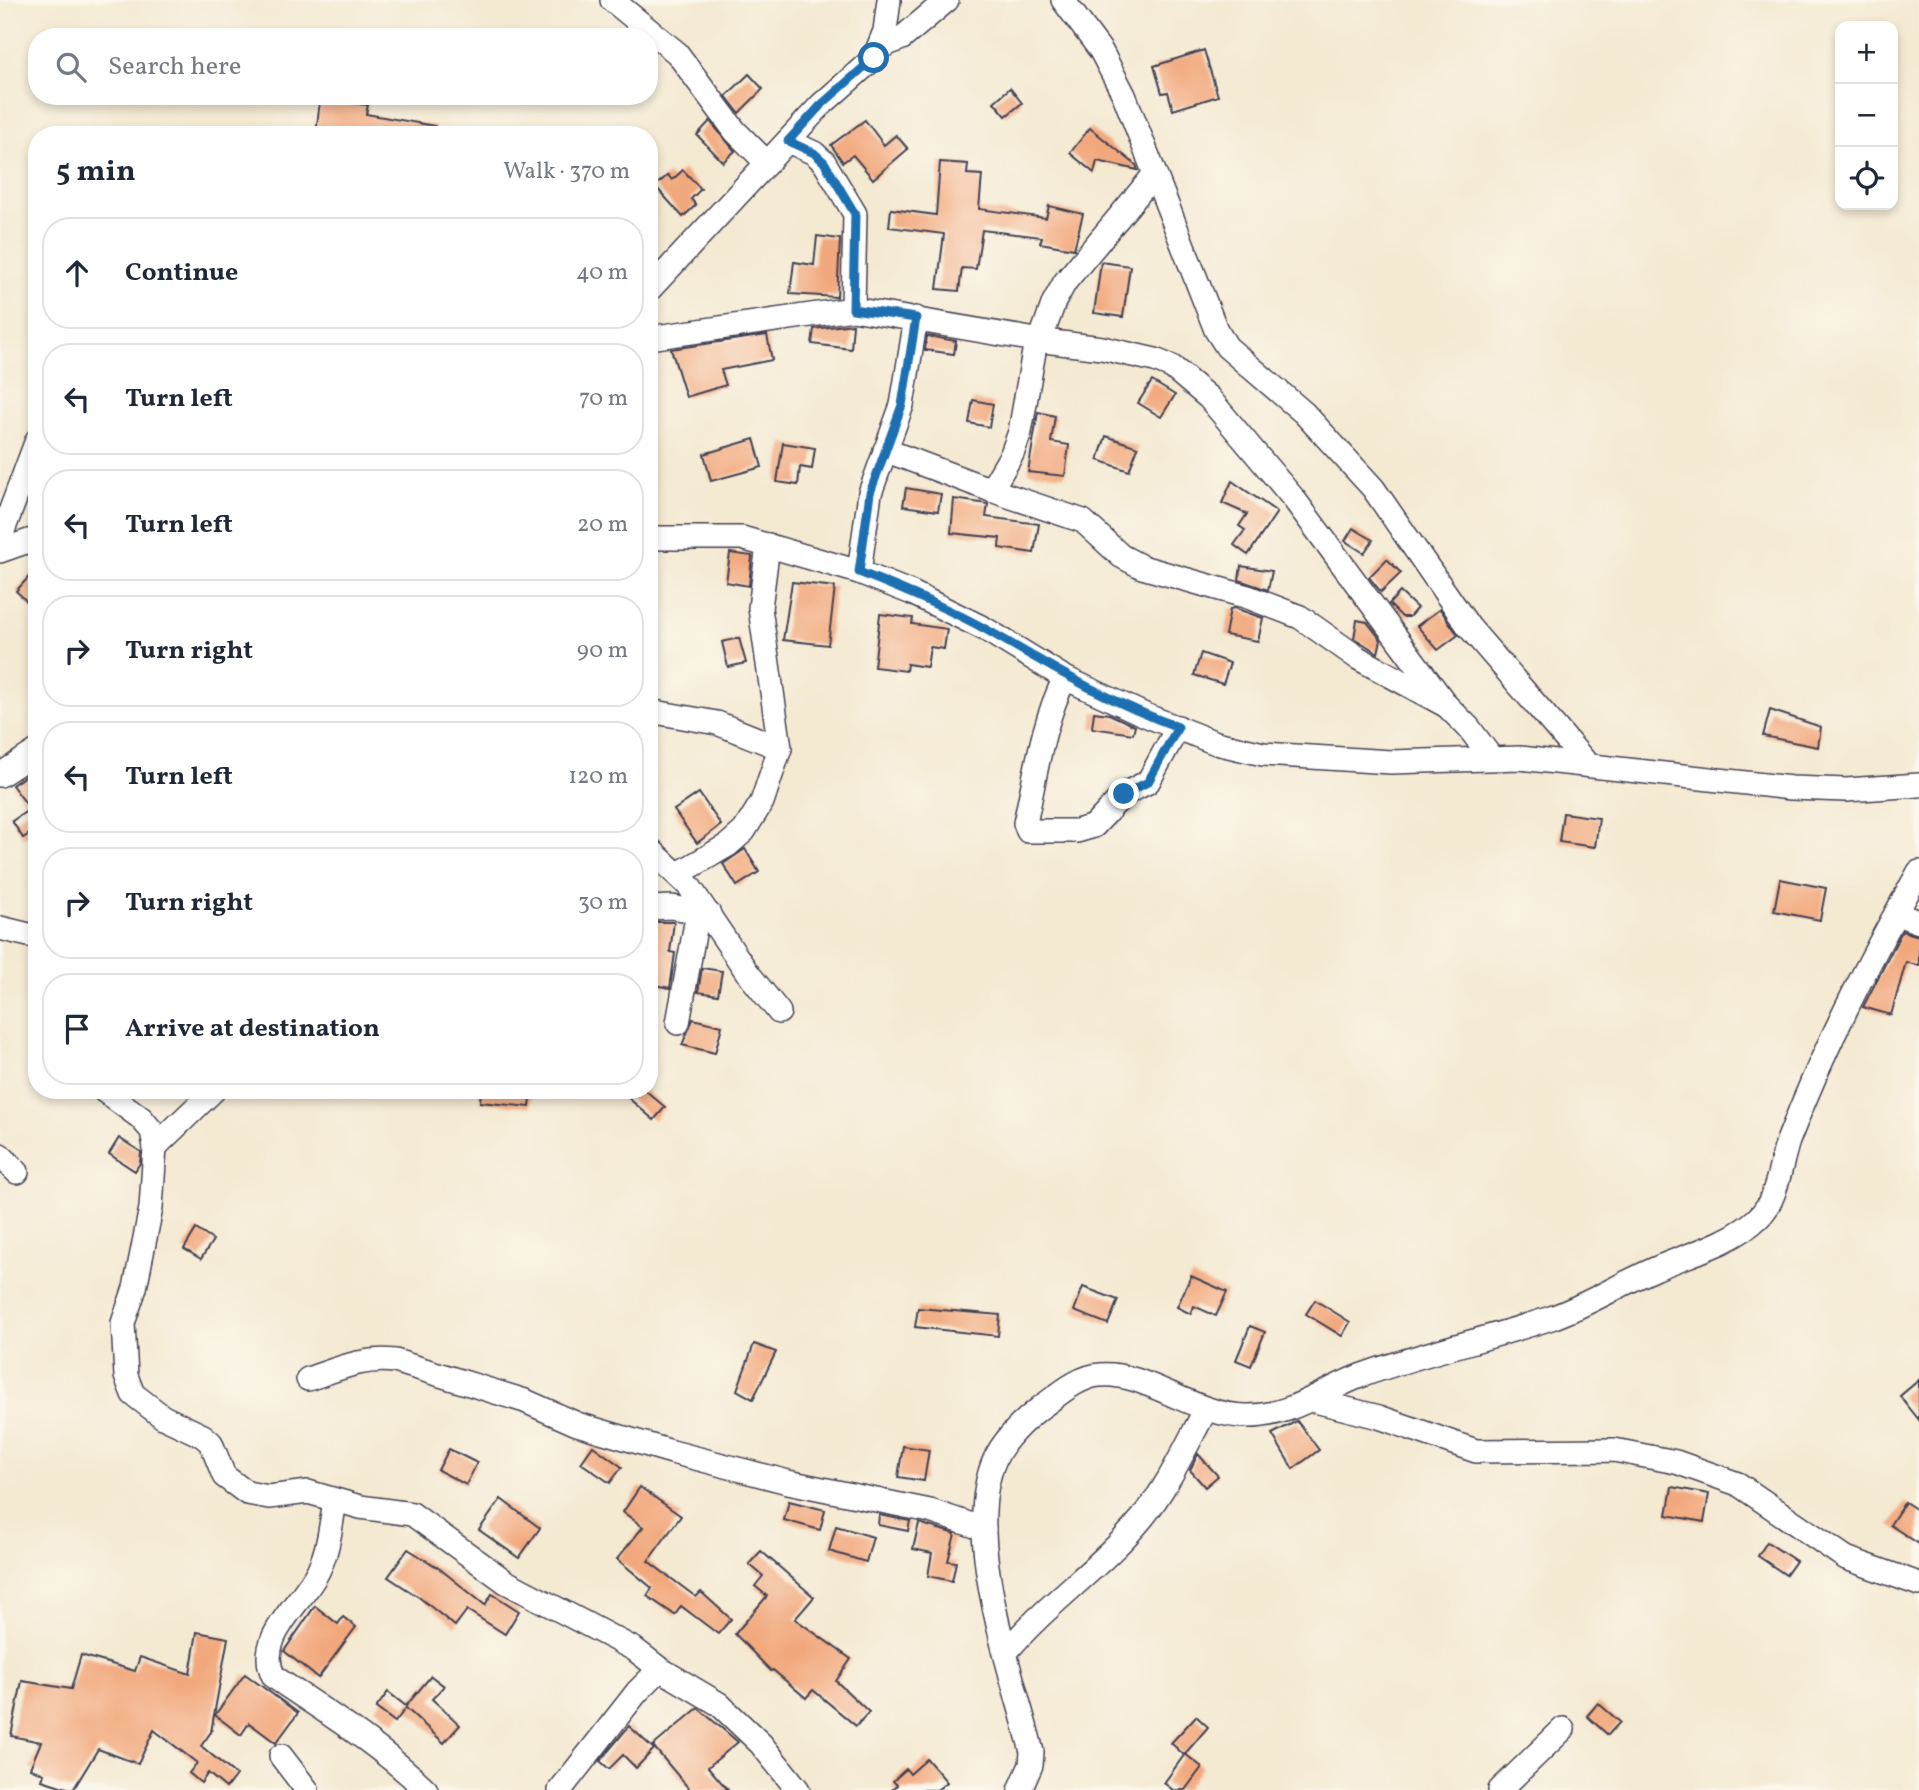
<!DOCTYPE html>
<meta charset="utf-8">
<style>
:root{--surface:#fff;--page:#f6f6f7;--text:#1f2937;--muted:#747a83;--line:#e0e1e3}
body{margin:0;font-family:Vollkorn,serif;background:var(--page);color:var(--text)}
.controls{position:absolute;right:21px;top:21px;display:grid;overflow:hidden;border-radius:14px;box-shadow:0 4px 10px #0003}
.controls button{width:63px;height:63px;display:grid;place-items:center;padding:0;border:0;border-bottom:2px solid var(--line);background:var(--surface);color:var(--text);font:35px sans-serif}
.stop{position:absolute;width:21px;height:21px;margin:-16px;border:5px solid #1f6fb2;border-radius:50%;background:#fff}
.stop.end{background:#1f6fb2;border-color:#fff;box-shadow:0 2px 7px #0008}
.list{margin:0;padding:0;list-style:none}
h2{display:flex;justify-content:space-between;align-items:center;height:91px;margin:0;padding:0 28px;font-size:30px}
h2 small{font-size:23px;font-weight:400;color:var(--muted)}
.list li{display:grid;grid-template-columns:46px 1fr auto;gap:21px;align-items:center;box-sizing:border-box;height:112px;margin:0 14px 14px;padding:0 14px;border:2px solid var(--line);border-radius:28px}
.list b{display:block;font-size:26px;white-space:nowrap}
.list em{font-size:23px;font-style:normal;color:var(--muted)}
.icon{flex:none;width:38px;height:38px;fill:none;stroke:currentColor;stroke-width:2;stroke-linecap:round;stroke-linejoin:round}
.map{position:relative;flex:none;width:1919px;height:1790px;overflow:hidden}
.search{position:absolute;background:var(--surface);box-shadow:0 4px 10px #0003;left:28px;top:28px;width:630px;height:77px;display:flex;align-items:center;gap:18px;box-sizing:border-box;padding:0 24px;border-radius:28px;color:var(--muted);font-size:26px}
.panel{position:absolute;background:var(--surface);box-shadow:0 4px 10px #0003;left:28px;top:126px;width:630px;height:973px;border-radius:28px}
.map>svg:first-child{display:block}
.building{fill:#f2a87d}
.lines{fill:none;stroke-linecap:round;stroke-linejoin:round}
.street-casing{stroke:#424052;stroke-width:26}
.street{stroke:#fff;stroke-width:23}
.route{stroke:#1f6fb2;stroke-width:9}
</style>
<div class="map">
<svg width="1919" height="1790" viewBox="0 0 1919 1790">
<rect width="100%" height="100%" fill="#fbf7ec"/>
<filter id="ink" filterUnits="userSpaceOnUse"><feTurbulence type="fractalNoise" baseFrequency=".0143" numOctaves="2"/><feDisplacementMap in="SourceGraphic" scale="14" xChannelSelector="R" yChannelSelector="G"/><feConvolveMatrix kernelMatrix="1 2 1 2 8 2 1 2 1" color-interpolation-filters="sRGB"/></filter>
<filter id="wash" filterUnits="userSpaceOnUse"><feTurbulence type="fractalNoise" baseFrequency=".00686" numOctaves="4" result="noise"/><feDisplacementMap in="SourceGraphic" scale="28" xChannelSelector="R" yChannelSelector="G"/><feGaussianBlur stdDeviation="1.57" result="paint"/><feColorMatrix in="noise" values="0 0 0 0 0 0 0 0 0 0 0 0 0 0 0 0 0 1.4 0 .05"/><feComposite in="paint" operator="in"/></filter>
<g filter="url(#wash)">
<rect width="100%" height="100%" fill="#f4e9d1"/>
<g id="blocks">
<g class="building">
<path d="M1204,50L1218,96L1173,110L1168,92L1162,93L1154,66Z"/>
<path d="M749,74L763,89L739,113L726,96Z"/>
<path d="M1010,88L1022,103L1006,116L994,102Z"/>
<path d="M320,100L368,105L366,114L435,126V135H316Z"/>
<path d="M865,120L884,145L896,135L908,149L873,179L853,155L843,162L831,145Z"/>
<path d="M710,121L735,151L723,162L697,135Z"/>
<path d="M1090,128L1136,165L1138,170L1097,161L1094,173L1070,153Z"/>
<path d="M940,162L968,164L967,174L982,175L979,209L1046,218L1049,206L1083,214L1074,249L1040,243L1042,237L982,230L976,269L962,268L959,291L937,289L944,234L889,227L891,209L936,215Z"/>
<path d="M683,170L701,189L691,199L696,205L683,217L655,186L668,175L672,180Z"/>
<path d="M817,236L840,239L837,297L790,294L794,262L814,265Z"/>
<path d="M1101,262L1130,266L1123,317L1094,313Z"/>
<path d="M853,324L851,349L812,344L814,329Z"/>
<path d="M767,335L772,360L721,370L726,385L686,397L671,349Z"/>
<path d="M927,336L956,341L954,354L925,350Z"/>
<path d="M1152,381L1175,395L1161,417L1138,403Z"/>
<path d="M973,400L993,404L989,427L969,423Z"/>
<path d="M1038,412L1055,416L1051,442L1069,445L1065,476L1028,472Z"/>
<path d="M1106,436L1138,447L1129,471L1098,460Z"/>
<path d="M754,439L762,467L711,481L704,454Z"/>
<path d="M783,443L815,448L812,469L800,467L798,485L777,482Z"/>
<path d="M1232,481L1277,512L1248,555L1234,545L1245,530L1239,526L1247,514L1222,503Z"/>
<path d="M906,488L941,494L938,511L903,506Z"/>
<path d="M954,499L988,504L986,517L1039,524L1034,553L999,548L1000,538L951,533Z"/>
<path d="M1353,528L1373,540L1364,553L1345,541Z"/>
<path d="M730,553L752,556L749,586L726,582Z"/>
<path d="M1387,559L1401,573L1381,592L1369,577Z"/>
<path d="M1241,566L1272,571L1268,590L1239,580Z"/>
<path d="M37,568V611L16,591Z"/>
<path d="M792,582L835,587L828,645L783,640Z"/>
<path d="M1400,592L1417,608L1409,617H1402L1389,604Z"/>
<path d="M1234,608L1263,618L1258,641L1225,635L1230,609Z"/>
<path d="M1440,609L1458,635L1438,650L1417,626Z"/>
<path d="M880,614L913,618L912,624L947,629L944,649L930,647L927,667L907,664L906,671L874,667Z"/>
<path d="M1357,620L1367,622L1381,640L1378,653L1354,638Z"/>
<path d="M739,638L746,663L728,667L722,642Z"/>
<path d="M1201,653L1230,663L1223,684L1194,675Z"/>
<path d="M1770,710L1821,727L1818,747L1763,736Z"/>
<path d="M1094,712L1109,714L1135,726L1133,734L1092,728Z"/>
<path d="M37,768V829L23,838L12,821L30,809L12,785Z"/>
<path d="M699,793L721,825L697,843L674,810Z"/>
<path d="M1563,813L1599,818L1595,847L1559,842Z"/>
<path d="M745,849L759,872L737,886L723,864Z"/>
<path d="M1780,879L1826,888L1820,920L1774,911Z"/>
<path d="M649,922H674L670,952L675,953L670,988L649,984Z"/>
<path d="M1902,931L1919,936V966L1906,962L1891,1015L1863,1007Z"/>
<path d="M702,968L722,971L718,995L698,992Z"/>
<path d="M693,1019L722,1026L715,1053L682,1045Z"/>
<path d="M481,1090H532L530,1107L480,1102Z"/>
<path d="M619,1090H645L665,1107L654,1120Z"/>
<path d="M119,1138L141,1152L140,1163L135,1171L109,1154Z"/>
<path d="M196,1229L213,1240L201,1259L184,1249Z"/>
<path d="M1191,1276L1227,1292L1216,1316L1194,1306L1191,1314L1177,1307Z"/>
<path d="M1083,1287L1118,1300L1108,1324L1074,1311Z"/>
<path d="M1315,1300L1350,1322L1342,1336L1306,1314Z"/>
<path d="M918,1308L1000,1315L998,1336L915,1327Z"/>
<path d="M1250,1326L1265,1332L1251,1366L1236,1360Z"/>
<path d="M754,1344L776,1352L753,1399L737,1390Z"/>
<path d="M1919,1380V1420L1900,1396Z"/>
<path d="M1297,1421L1319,1450L1293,1469L1272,1434Z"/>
<path d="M593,1446L622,1467L610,1483L581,1463Z"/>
<path d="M903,1446L929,1450L924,1481L898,1477Z"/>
<path d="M449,1449L477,1463L466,1485L438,1470Z"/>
<path d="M1198,1454L1218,1476L1205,1487L1190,1470Z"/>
<path d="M640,1487L681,1516L648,1561L696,1597L701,1592L731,1619L718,1634L681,1606L675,1615L647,1596L652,1588L617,1559L643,1527L623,1512Z"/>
<path d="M1672,1487L1709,1494L1704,1522L1667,1515Z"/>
<path d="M501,1499L540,1528L519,1558L479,1530Z"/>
<path d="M789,1501L825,1510L820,1530L784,1520Z"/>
<path d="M1905,1502L1919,1511V1544L1890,1525Z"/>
<path d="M879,1515L910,1521L908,1531L878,1525Z"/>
<path d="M919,1523L955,1534L948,1561L956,1562L952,1581L928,1576L932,1553L913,1549Z"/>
<path d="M836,1526L873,1537L866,1562L829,1551Z"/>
<path d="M1767,1542L1796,1561L1786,1575L1758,1556Z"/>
<path d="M408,1549L440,1569L485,1605L492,1594L519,1611L505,1634L467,1610L455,1626L420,1598L388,1577Z"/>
<path d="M761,1551L814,1597L795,1619L851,1659L836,1681L869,1712L856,1726L813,1690L806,1698L773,1670L771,1671L735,1634L767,1596L755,1586L763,1576L749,1564Z"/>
<path d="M315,1606L338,1624L343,1617L356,1627L318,1678L284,1651Z"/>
<path d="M197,1632L228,1638L211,1732L201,1746L236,1775L226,1788L208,1773L201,1783L189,1773L197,1763L154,1730L138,1764L98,1749L73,1790L42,1780L44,1774L30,1768L41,1742L11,1736L22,1681L71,1689L81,1655L135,1671L140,1657L190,1674Z"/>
<path d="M245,1674L298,1713L276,1743L249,1723L241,1735L215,1715Z"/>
<path d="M431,1676L444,1686L432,1699L460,1725L444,1743L406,1708L395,1722L376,1708L388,1692L406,1706Z"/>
<path d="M1598,1703L1620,1722L1608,1735L1587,1716Z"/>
<path d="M698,1708L738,1742L708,1767L728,1790H690L653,1746Z"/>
<path d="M1196,1716L1208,1727L1184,1755L1171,1743Z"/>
<path d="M629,1726L654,1749L636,1768L623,1755L609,1769L600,1761Z"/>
<path d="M1185,1754L1202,1767L1185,1790H1173L1164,1783Z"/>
<path d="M927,1759L947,1782L937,1790H892L897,1785L893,1781L906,1769L910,1774Z"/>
</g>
</g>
</g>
<g filter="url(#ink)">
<use href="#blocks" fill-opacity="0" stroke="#424052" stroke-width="2"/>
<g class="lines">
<g class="street-casing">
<g id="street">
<path d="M612,0L677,53L735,131L767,163"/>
<path d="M1063,0L1101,51L1124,95L1216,330L1227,347L1304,413L1373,488L1469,627L1588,765"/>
<path d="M880,47L902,38L947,0"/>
<path d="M788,141L814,153L824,162L855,214L853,309"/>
<path d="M649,290L821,105L874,58L885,31L889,0"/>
<path d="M649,338L853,309L1036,340L1102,348L1155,360L1172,367L1209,398L1294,499L1447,706L1469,728L1490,756"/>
<path d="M1040,341L1054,302L1065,282L1154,175"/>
<path d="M885,450L991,490L1083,521L1121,556L1142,567L1248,597L1300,617L1358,658L1445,705"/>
<path d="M991,490L1012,454L1020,432L1036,340"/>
<path d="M649,538H742L859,572L912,593L985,629L1065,678L1145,715L1216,743L1263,754L1391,762L1520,758L1791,788L1846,790L1919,785"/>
<path d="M0,539L37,440"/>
<path d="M0,551L37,538"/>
<path d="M859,572L870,493L902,405L916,318"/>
<path d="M1065,678C1042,723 1036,774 1025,823L1028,831H1077L1094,826L1124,794L1148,782L1178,727"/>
<path d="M649,711L717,723L780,748"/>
<path d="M0,775L37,751"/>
<path d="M649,848L689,886L747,972L779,1012"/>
<path d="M678,874L728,845L744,831L762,802L780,748L760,608L768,545"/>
<path d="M649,908L672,907L709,914"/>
<path d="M1897,914L1919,922"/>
<path d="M0,928L37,937"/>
<path d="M678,1023L698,912"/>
<path d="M103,1090L141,1118L152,1131L155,1147L151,1208L135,1288L123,1323L126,1376L133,1394L163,1417L203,1436L211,1443L224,1476L247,1493L269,1497L308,1492L360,1507L412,1514L506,1582L634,1649L660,1669L719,1704L761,1744L798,1790"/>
<path d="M155,1147L214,1090"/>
<path d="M0,1155L17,1172"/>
<path d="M308,1379C338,1369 363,1357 395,1361L525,1401L577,1424L672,1452L788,1482L930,1511L984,1529"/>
<path d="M1311,1400L1379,1417L1476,1451L1614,1450L1676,1462L1738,1484L1846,1558L1919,1584"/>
<path d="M335,1501C331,1524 329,1548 319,1569C304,1603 253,1637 274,1677C327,1713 380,1745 426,1790"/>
<path d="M1006,1652C1047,1603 1102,1567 1143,1517C1168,1486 1186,1446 1205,1411"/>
<path d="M281,1756L307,1790"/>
<path d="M560,1790L637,1692L660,1669"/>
<path d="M1020,1790L1031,1765L1032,1752C1013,1675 961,1534 995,1459C1005,1438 1022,1422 1040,1408C1057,1396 1079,1376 1100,1375C1146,1371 1194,1416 1246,1416C1290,1417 1321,1391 1360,1376C1423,1353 1488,1339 1551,1318C1588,1305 1620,1284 1655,1269C1688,1254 1731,1244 1758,1218C1777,1201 1780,1165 1788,1141C1824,1047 1870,959 1919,872"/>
<path d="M1500,1790L1563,1729"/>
</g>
</g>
<use href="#street" class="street"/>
</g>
</g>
<g class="lines" filter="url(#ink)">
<path class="route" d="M874,58L821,105L788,141L814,153L824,162L855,214L853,309L916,318L902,405L870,493L859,572C902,589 946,607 987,630C1052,667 1106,701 1178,727L1148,782L1124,794"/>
</g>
</svg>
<div class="controls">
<button>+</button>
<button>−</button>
<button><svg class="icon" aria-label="locate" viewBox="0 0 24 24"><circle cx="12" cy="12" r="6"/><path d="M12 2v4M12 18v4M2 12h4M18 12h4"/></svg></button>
</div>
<div class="stop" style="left:874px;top:58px"></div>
<div class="stop end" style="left:1124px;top:794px"></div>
<div class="search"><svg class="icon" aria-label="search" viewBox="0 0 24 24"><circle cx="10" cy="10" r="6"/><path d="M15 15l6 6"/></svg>Search here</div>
<section class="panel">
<h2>5 min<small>Walk · 370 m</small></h2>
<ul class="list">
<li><svg class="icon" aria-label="ahead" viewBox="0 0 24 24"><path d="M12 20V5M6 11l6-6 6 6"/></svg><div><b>Continue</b></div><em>40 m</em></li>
<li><svg class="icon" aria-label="left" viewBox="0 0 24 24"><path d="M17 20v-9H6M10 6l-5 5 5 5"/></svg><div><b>Turn left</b></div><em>70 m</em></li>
<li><svg class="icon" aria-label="left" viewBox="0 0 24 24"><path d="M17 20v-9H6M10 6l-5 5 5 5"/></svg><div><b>Turn left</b></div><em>20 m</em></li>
<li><svg class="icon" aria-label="right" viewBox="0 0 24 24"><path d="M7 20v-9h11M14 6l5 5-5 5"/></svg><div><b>Turn right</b></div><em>90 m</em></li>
<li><svg class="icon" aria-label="left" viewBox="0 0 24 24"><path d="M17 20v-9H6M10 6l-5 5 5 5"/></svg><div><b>Turn left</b></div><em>120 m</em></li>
<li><svg class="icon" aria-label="right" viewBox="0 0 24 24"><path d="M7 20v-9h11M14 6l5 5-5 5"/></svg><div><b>Turn right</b></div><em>30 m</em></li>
<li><svg class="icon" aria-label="arrive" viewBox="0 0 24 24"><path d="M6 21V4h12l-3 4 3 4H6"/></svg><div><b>Arrive at destination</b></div></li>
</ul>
</section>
</div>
